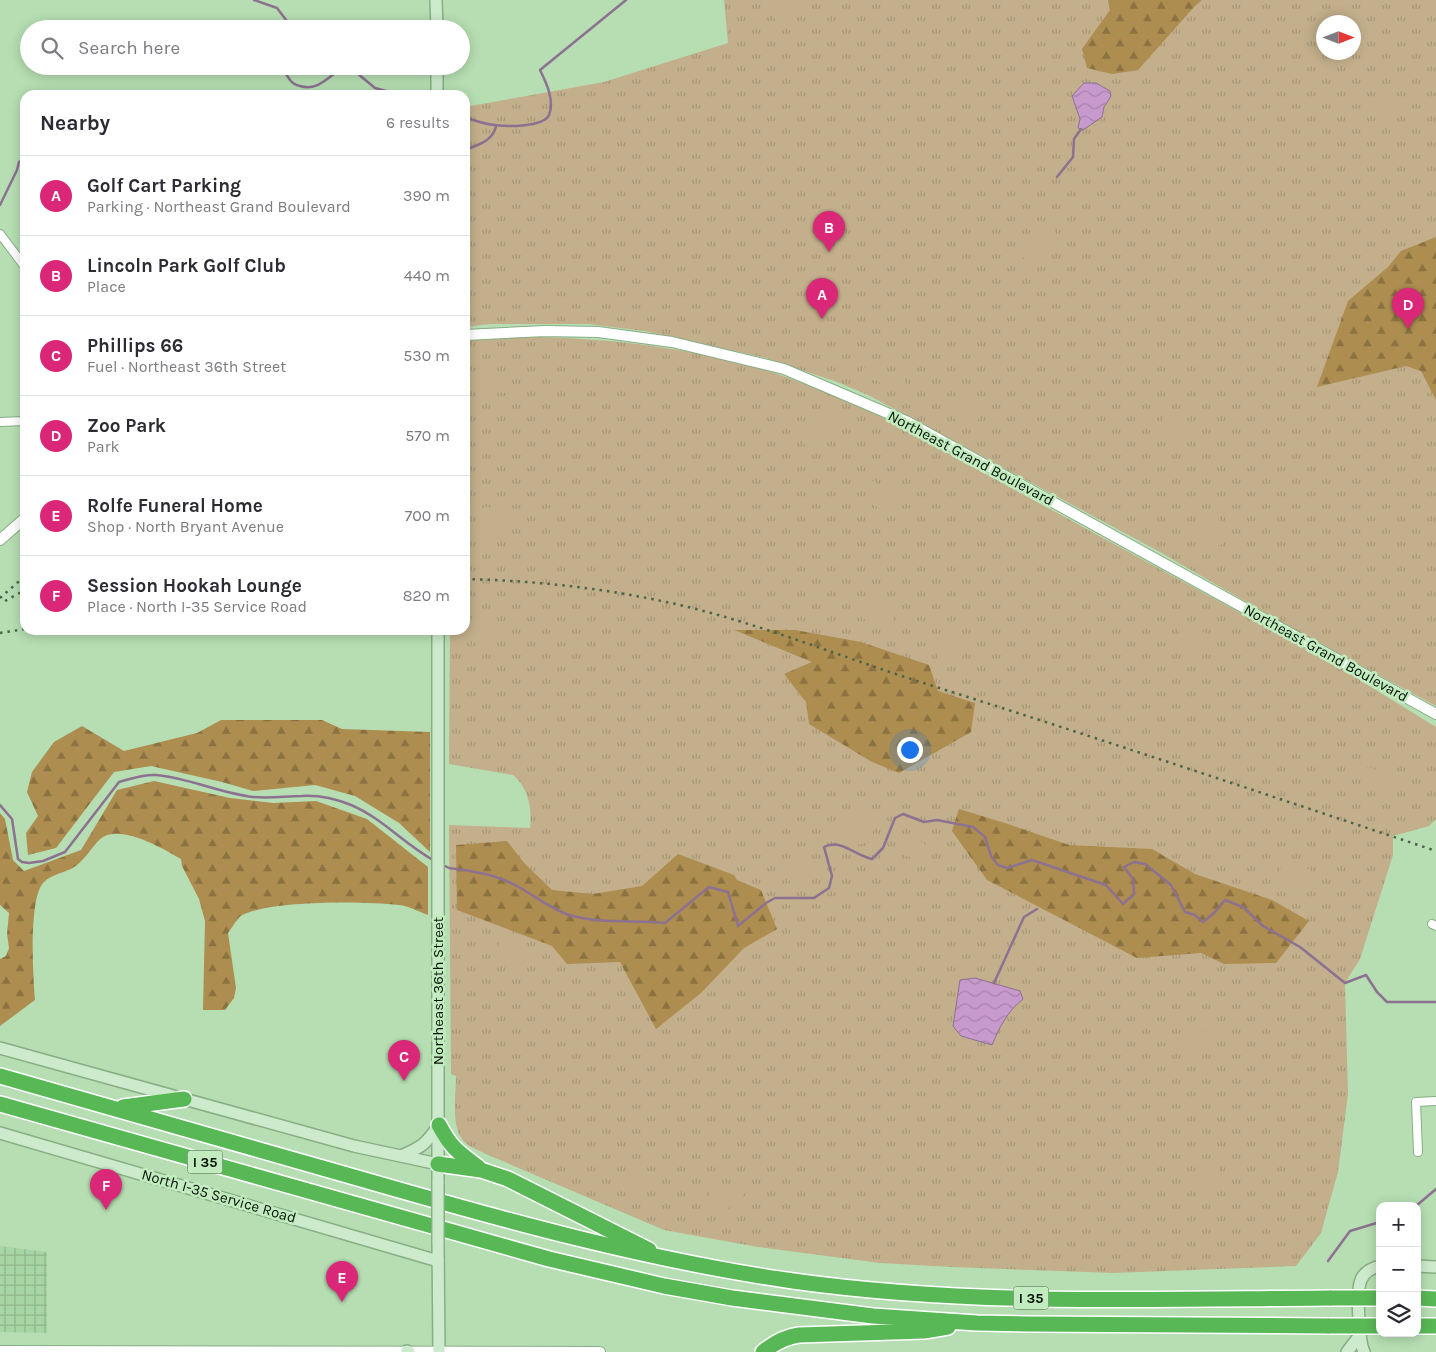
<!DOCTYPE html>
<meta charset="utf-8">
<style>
:root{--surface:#fff;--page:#f7f7f7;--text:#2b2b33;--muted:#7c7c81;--line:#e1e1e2;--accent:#db2777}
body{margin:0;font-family:Karla,sans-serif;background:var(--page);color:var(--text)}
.controls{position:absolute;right:15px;bottom:15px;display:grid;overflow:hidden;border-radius:10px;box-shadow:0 2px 12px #0003}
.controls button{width:45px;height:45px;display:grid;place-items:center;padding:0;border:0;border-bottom:1px solid var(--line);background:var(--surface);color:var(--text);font:25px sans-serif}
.compass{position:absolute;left:1316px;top:15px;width:45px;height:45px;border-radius:50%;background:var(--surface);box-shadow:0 2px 12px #0003;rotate:90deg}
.you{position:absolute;left:909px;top:749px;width:18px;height:18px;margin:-12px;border:4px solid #fff;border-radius:50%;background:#1a73e8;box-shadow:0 0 0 8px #1a73e833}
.badge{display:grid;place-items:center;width:32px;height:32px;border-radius:50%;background:var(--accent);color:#fff;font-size:16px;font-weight:700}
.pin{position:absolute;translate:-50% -41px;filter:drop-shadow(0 1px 2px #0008)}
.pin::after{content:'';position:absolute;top:26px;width:18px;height:15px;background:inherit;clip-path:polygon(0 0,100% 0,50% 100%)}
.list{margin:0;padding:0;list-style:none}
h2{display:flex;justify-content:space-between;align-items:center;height:65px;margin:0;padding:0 20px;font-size:21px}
h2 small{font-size:16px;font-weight:400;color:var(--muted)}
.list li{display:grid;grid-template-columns:32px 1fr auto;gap:15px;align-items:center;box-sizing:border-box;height:80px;padding:0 20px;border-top:1px solid var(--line)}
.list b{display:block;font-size:19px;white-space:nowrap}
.list p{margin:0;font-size:16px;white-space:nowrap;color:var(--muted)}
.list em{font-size:16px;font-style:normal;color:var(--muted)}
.icon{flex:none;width:28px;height:28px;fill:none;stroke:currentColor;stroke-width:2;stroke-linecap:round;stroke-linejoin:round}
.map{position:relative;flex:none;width:1436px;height:1352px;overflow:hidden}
.search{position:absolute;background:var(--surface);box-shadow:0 2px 12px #0003;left:20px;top:20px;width:450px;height:55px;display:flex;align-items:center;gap:12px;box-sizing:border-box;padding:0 18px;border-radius:28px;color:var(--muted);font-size:19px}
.panel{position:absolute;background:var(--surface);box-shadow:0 2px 12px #0003;left:20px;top:90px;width:450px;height:545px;border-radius:15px}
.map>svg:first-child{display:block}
.industrial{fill:url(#industrial-grid)}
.grass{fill:url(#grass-tufts);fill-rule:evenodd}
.forest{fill:url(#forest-firs)}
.garden{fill:#c3af8b}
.water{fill:url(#water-waves);stroke:#8d7191}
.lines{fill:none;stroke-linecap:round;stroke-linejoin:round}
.stream{stroke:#8d7191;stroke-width:2.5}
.minor-casing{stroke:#87ae84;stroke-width:10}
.tertiary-casing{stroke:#87ae84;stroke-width:12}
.secondary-casing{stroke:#87ae84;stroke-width:14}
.motorway-casing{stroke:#fff;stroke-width:18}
.minor{stroke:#fff;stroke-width:8}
.tertiary{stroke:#fff;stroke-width:10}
.secondary{stroke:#cdeacc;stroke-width:11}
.motorway{stroke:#59b856;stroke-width:15}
.rail{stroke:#4b6349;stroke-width:2.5;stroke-dasharray:2.5 5;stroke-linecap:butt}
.secondary-bridge-casing{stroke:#87ae84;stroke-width:14;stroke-linecap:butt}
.motorway-bridge-casing{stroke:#fff;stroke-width:18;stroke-linecap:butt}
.secondary-bridge{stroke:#cdeacc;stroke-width:11}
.motorway-bridge{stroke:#59b856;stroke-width:15}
.labels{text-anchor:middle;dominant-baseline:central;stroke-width:5;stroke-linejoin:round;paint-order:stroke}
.shield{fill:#c2ebbf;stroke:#3e543e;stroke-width:1}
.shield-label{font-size:14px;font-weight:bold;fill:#061406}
.street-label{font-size:15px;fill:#061406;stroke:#c2ebbf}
</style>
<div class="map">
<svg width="1436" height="1352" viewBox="0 0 1436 1352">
<defs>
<pattern id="industrial-grid" width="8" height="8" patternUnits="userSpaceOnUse" patternTransform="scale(1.25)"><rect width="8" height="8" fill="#a8d5a4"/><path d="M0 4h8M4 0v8" fill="none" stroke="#8fb68c"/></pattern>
<pattern id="grass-tufts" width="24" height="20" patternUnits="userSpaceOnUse" patternTransform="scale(1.25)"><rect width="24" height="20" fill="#c3af8b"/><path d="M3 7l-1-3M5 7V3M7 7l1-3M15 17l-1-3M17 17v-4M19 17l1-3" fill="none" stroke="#a69676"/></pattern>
<pattern id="forest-firs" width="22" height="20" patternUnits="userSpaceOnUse" patternTransform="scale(1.25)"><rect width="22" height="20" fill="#ad8d50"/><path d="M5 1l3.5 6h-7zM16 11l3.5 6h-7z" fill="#8b7240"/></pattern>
<pattern id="water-waves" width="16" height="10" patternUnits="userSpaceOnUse" patternTransform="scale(1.25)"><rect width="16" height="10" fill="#c799cc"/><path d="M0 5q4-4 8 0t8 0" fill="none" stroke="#a983ae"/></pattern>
</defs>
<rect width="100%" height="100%" fill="#b6deb2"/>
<path class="industrial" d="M0,1246L47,1252V1333L0,1332Z"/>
<g class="grass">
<path d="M724,0H1436V706L1293,629L1158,551L868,395L837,382L766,358L644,331L588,324H490L465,327V107L604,82L728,43ZM1324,22H1354V52H1324Z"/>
<path d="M540,337C614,339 690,348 762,369C797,380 831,394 865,408L1332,663L1436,727V819L1429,826L1393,836V855L1360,959L1345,983L1348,1094L1338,1172L1321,1233L1296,1266L1113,1273L952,1267L880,1263L758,1247L664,1230L486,1154C478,1150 468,1147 462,1139C451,1125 456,1093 456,1076L451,1074L449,825L530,828C532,809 529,788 513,775L449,764L450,630H465V340Z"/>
</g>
<g class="forest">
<path d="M1108,0H1202L1195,6L1138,70L1112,74L1087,68L1082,49L1110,10Z"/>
<path d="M1436,237V400L1421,371L1406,366L1317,387L1348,301L1388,267L1401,251Z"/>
<path d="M734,630H795L861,642L929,665L938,691L975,703L971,732L899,773L872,762L809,724L806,702L784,674L812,662Z"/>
<path d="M221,720H322L342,729L430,732V852L399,823L355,796L315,785L253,791L222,782L151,766L114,772L56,848L28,855L26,833L38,816L27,792L32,772L54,742L82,726L124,751L197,733Z"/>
<path d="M154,781L230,798L273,803L316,801L367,819L428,867V915C419,912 409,906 399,905C364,901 273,900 242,915C237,918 232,928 228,933L236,988L234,998L225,1010H203L205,921L199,899L182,866L181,859C164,849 123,825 103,837C95,842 86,858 77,865C66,874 49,873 41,886C29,907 33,976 35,1000L0,1026V959L6,956L9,948L7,934L9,913L0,905V813L5,819L13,860L24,871L81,850L117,790Z"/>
<path d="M959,809L1005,823L1069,845L1152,849L1195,874L1272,900L1309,921L1276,963L1224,964L1201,953L1137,958L987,880L952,831Z"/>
<path d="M507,841L525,864L552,890L593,894L642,886L678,854L734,875L737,880L761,890L777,929L744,948L701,993L656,1029L620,962L567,964L552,946L457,910L456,845Z"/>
</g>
<g class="garden">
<path d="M788,0H802C802,17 788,30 773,17L771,8L773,6L785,3Z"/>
<circle cx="1387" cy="109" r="14"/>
<path d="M1048,227L1055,231L1057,238C1051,252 1038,266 1022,257L1020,246L1030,241L1038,231Z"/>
<path d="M482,367L507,374L509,390L506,393L493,391L483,394L477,391L468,382C469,376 476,368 482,367Z"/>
<path d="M872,367L879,370L885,375H895L904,379L907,387L905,391H902C897,388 892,388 886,386C877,383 879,378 867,381L861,377L864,368Z"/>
<path d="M965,396C974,400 986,402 982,415L976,421C963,424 938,417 952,400Z"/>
<path d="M1181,411L1185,418L1182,428L1185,440L1184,444C1176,448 1170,444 1163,440L1161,437L1164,426L1163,417L1170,412Z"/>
<path d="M833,414L838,417L839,423L835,431L821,436L815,446L811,448L805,446L803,440L807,418L811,417L820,419Z"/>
<path d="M871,480L883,488L898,493L902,508L898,515H894L871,504L868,499L866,486Z"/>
<path d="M484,507C502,509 501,506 512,523L510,530L498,533L489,540H485L482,538L480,532L482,524L481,510Z"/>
<path d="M1209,510L1216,512C1220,520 1219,526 1226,533L1224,543L1214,548L1209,547L1200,537C1199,526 1200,516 1209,510Z"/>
<path d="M882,602L887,603C888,604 896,623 896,625L892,631L885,630L872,621L862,618L859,614L864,607Z"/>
<path d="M475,614L493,616L497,620V623L490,635L492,643L489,647C473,644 474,631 471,619Z"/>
<path d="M1187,624L1212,636L1215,639L1216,642L1212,650C1207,652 1187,650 1184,647C1180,643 1180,636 1179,631L1182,626Z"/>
<path d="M951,635C960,637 965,643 967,652L959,659L941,662C935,657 934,643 942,638C944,637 948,636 951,635Z"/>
<path d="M1371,767L1399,785L1397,791L1386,797C1378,795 1365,787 1361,779L1362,775L1367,768Z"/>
<path d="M868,812L874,816L876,823C873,829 871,840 865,843C854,849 827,835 853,818C858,815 862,813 868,812Z"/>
<path d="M912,841C933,838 938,868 910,857C905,855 900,855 896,851L897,847C902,843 907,846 912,841Z"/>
<path d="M796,862L809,869L812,874L804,887L782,877C781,869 788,864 796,862Z"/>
<path d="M1282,863L1286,864L1293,869H1310L1314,874L1313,880C1307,882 1297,888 1290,887L1279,873Z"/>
<path d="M507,937C517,938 526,950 526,960C520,967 513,964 506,963C500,956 495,949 500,941Z"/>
<path d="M1206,1028L1212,1031V1038L1203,1046L1197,1054L1180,1049L1169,1048L1168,1042C1177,1030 1185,1038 1195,1035C1199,1034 1203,1030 1206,1028Z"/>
<path d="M1209,1159L1218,1166L1223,1180L1222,1184C1214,1187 1209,1189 1201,1187L1196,1173L1204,1160Z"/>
<path d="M641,1169L649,1171L650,1179C644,1186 638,1184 629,1184C625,1184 620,1186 616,1187L614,1184L613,1180C616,1178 629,1170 632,1170C635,1169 638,1170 641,1169Z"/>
<path d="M715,1183L727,1186L732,1184L742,1185L745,1193C742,1199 732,1202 726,1211C709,1212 706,1197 711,1184Z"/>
</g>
<g class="water">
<path d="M1084,83H1096L1110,91L1111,96L1104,107L1102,117L1083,130L1078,128L1080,119L1072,96Z"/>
<path d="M975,978L1020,991L1023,999C1007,1012 1000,1026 992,1045L961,1036L953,1026L960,980Z"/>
</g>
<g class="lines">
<g class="stream">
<path d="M254,0L277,8L293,29"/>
<path d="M283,66C283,72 287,75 290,80C293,84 295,85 300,86C319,92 330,74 346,66"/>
<path d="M347,66L352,69L375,88L401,95"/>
<path d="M465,117C475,121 484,124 495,125C507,127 544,127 549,115C555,101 546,82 540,70L626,0"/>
<path d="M465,150C478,145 493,141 496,126"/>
<path d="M1057,177L1073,157L1074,139L1081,129"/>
<path d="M0,205L17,170L19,162L25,158"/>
<path d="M0,805L12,819L18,859L22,862L29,863L43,861L65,852L119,782C130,779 144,774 156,775C189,778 220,793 253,797C269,799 286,796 302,796C318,795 336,799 351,805C382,818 404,844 433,860"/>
<path d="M443,865L449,868C472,871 494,874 515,885C534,895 549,908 569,915C600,924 633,920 665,923L709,887L728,892L738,926L766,903L775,898H814L829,888L832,876L824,847C841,838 855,856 872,859L883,848L895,818L903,814L924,822L937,820L973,827L985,837L991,856L998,865L1007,868L1032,860L1106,885L1123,904L1134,894L1133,879L1124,867L1134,862L1145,864L1171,885L1185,912L1195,915L1203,922L1215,912L1225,900L1243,907L1263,926L1300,947L1345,983L1366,975L1377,992L1387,1002H1436"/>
<path d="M994,983L1024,917L1037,909"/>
<path d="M1416,1206L1436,1189"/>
<path d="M1328,1261L1350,1231L1380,1222"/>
</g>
<g class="minor-casing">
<g id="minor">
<path d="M0,234L25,267"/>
<path d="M0,422L25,421"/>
<path d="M1432,924L1436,926"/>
<path d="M1418,1152L1416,1102L1436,1101"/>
</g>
</g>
<g class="tertiary-casing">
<g id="tertiary">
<path d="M465,335L545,331L598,332L672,342L784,369L906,421L1436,714"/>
<path d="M0,540L25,518"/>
<path d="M0,1351L600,1352"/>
</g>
</g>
<g class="secondary-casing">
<g id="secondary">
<path d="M436,0L437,29"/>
<path d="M437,66V95"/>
<path d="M438,630V1183"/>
<path d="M0,1048L354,1146L438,1164"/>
<path d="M0,1133L438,1261"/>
<path d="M401,1156C422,1147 426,1144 439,1125"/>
<path d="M438,1241L439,1352"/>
<path d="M1417,1266L1436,1267"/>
<path d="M407,1351L409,1352"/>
<path d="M1347,1352L1360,1335"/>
<path d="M1364,1352C1359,1342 1356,1290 1361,1280C1364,1272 1372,1268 1380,1266"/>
</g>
</g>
<g class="motorway-casing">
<g id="motorway">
<path d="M0,1076C120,1110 241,1145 361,1179C503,1220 646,1260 793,1281C971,1306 1152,1299 1331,1298"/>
<path d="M0,1104L549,1259L664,1286L732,1298L873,1316L977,1323L1028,1324L1329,1326"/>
<path d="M123,1107L184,1099"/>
<path d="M439,1125C452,1149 457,1151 478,1167"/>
<path d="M438,1164L481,1170L508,1179L649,1250"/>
<path d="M1417,1298L1436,1299"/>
<path d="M1417,1326H1436"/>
<path d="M763,1352C774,1343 785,1337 799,1335L924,1331L948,1327"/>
</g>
</g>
<use href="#minor" class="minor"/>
<use href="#tertiary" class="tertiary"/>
<use href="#secondary" class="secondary"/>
<use href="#motorway" class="motorway"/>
<g class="rail">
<path d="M465,579C548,581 631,591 711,613C780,632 846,658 914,680C1089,735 1262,793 1436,851"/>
<path d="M0,598L25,576"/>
<path d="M5,601L25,590"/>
<path d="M0,633L25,629"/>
</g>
<g class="secondary-bridge-casing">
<path id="secondary-bridge" d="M438,1241V1183"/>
</g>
<g class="motorway-bridge-casing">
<g id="motorway-bridge">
<path d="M1331,1298H1380"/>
<path d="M1329,1326H1380"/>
</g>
</g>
<use href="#secondary-bridge" class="secondary-bridge"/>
<use href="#motorway-bridge" class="motorway-bridge"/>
</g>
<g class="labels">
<g class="shield">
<rect x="187.5" y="1150.5" width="35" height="23" rx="4"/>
<rect x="1013.5" y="1286.5" width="35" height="23" rx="4"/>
</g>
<g class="shield-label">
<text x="205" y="1162">I 35</text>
<text x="1031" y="1298">I 35</text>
</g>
<g class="street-label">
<text transform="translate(971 458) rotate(28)">Northeast Grand Boulevard</text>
<text transform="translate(1326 653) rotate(29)">Northeast Grand Boulevard</text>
<text transform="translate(438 991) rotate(-90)">Northeast 36th Street</text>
<text transform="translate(219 1196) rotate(16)">North I-35 Service Road</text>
</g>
</g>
</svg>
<div class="controls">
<button>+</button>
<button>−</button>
<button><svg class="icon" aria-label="layers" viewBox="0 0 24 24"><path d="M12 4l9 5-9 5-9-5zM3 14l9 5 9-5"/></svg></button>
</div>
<svg class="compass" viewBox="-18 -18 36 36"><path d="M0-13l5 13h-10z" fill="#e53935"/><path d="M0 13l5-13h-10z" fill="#7c7c81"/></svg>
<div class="you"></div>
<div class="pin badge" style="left:822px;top:319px">A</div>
<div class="pin badge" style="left:829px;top:252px">B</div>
<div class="pin badge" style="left:404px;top:1081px">C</div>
<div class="pin badge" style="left:1408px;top:329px">D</div>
<div class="pin badge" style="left:342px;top:1302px">E</div>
<div class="pin badge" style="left:106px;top:1210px">F</div>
<div class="search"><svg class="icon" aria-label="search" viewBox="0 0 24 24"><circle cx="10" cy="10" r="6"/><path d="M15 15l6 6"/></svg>Search here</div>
<section class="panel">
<h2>Nearby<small>6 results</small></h2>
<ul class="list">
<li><span class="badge">A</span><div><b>Golf Cart Parking</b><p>Parking · Northeast Grand Boulevard</p></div><em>390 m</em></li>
<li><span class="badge">B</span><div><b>Lincoln Park Golf Club</b><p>Place</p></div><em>440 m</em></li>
<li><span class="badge">C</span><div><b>Phillips 66</b><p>Fuel · Northeast 36th Street</p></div><em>530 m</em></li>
<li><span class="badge">D</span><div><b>Zoo Park</b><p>Park</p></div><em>570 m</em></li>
<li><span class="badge">E</span><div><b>Rolfe Funeral Home</b><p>Shop · North Bryant Avenue</p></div><em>700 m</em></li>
<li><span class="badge">F</span><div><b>Session Hookah Lounge</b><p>Place · North I-35 Service Road</p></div><em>820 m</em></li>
</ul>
</section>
</div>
